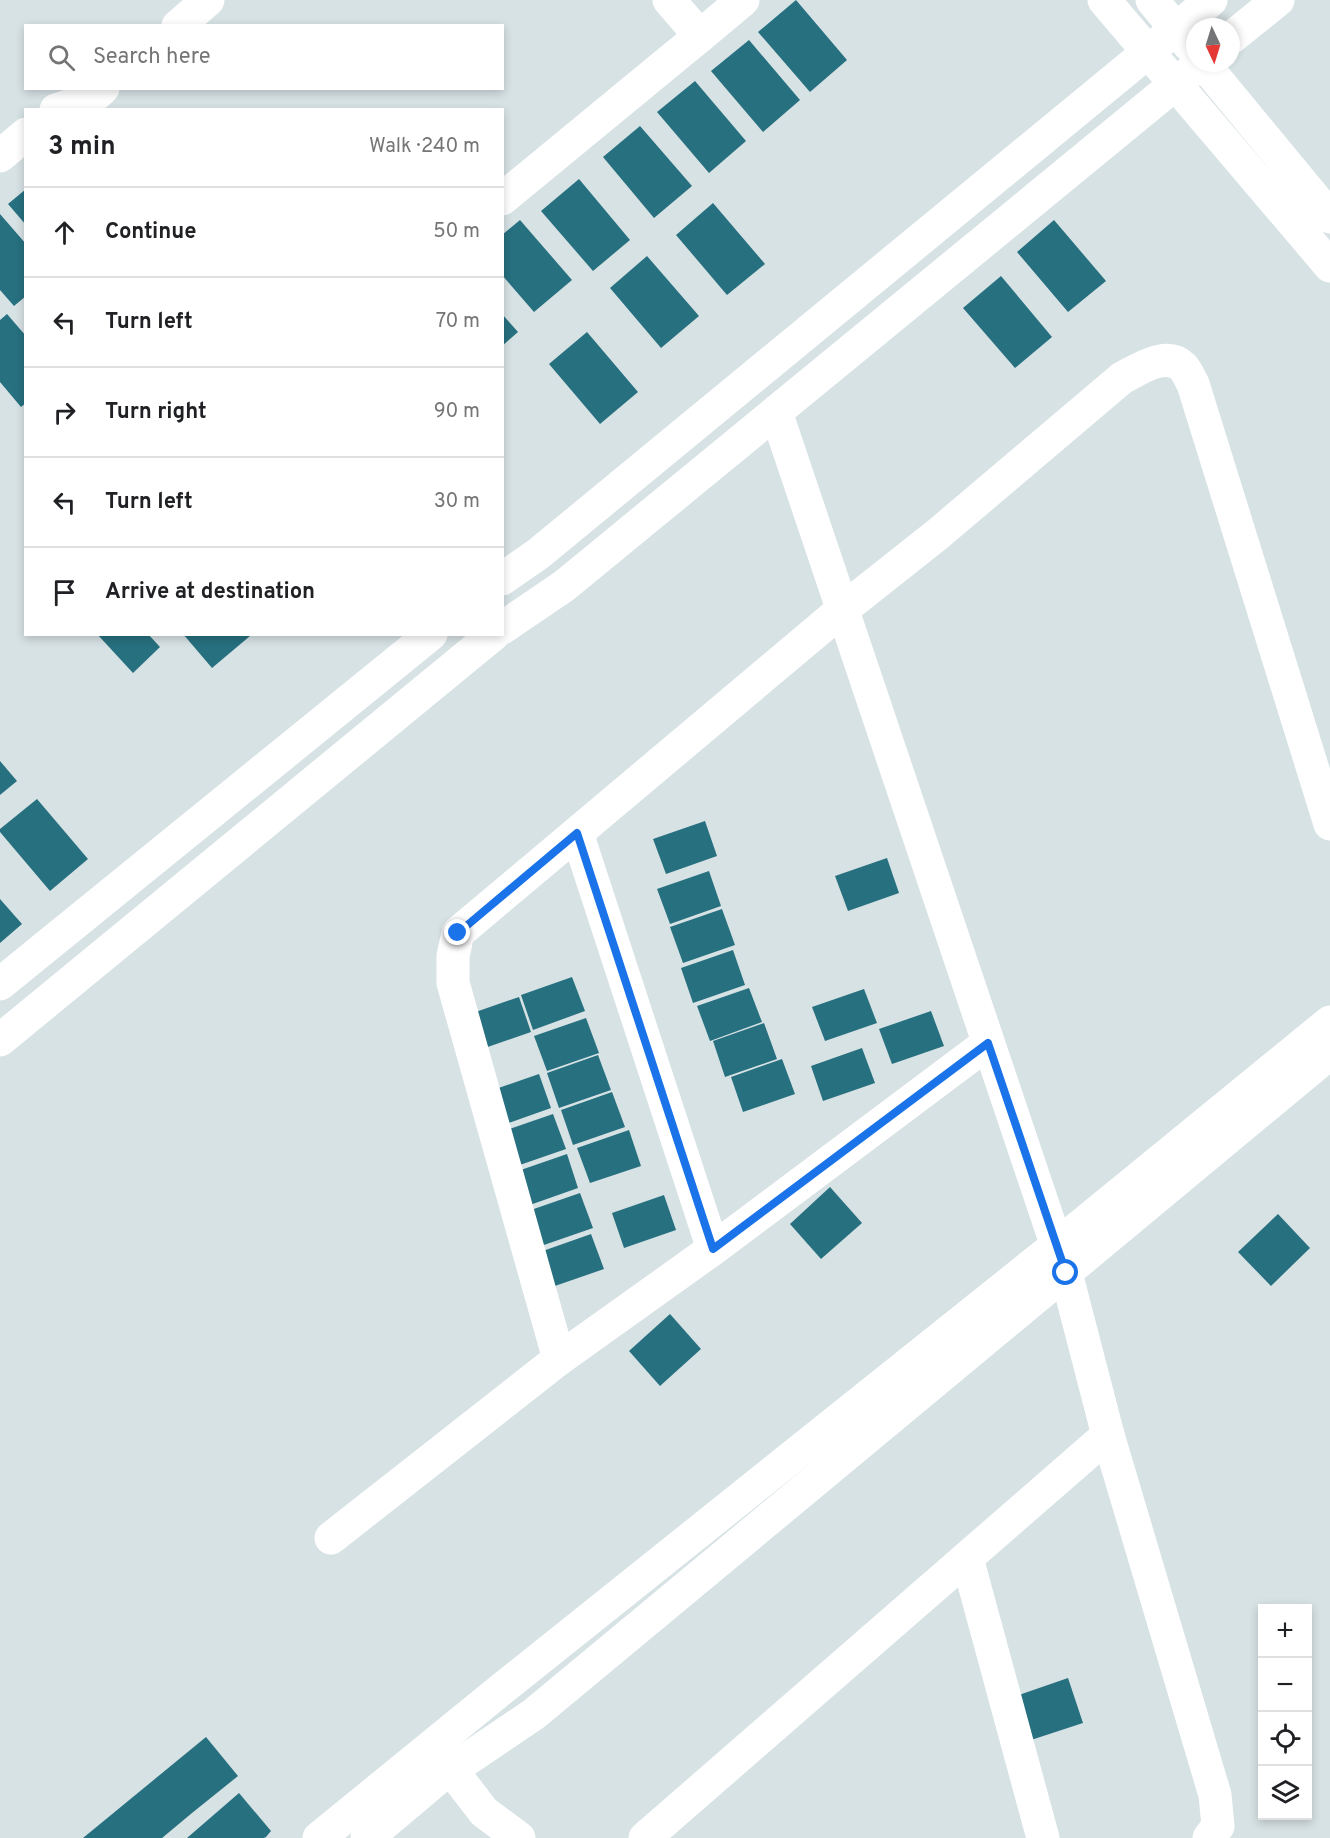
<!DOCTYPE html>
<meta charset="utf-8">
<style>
:root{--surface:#fff;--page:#f2f2f2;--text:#202124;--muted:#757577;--line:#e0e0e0}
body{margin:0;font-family:Overpass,sans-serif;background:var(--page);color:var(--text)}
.controls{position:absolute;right:18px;bottom:18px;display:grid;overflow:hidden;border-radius:0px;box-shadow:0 3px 9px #0003}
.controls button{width:54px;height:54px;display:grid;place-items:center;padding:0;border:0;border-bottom:2px solid var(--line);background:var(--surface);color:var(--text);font:30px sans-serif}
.compass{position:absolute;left:1186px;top:18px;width:54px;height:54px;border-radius:50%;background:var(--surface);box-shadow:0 3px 9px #0003;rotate:176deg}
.stop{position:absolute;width:18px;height:18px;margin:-14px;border:4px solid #1a73e8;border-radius:50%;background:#fff}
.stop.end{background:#1a73e8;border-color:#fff;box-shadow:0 2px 6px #0008}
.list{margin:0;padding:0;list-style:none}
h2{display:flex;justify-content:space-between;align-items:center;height:78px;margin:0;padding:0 24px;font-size:26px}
h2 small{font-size:20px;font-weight:400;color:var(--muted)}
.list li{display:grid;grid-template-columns:39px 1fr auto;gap:18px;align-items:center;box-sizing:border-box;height:90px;padding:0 24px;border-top:2px solid var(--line)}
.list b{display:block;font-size:22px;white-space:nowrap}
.list em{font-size:20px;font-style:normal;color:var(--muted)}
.icon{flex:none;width:33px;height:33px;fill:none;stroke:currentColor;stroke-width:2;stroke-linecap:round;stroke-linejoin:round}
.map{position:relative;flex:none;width:1330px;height:1838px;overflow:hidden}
.search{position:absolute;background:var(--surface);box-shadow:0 3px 9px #0003;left:24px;top:24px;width:480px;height:66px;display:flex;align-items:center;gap:15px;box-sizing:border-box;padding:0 21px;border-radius:0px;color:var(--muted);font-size:22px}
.panel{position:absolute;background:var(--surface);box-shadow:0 3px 9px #0003;left:24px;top:108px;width:480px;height:528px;border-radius:0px}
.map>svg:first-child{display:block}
.building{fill:#27707f}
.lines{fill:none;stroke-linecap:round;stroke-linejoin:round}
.minor{stroke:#fff;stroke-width:33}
.route{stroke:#1a73e8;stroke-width:8}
</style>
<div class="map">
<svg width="1330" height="1838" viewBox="0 0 1330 1838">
<rect width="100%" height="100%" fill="#d7e2e5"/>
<g class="building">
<path d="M796,0L847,60L810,92L758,32Z"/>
<path d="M749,40L800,100L763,132L711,71Z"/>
<path d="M695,81L746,141L709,173L657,112Z"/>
<path d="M640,126L692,186L654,218L603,157Z"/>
<path d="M579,179L630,240L593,271L541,211Z"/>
<path d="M26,189V225L8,204Z"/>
<path d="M713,203L765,264L727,295L676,235Z"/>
<path d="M0,214L26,244V296L14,306L0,290Z"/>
<path d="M520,220L572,280L534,312L502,275V235Z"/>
<path d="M1054,220L1106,281L1068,312L1017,252Z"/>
<path d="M647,256L699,316L661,348L610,288Z"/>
<path d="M1001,276L1052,337L1015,368L963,308Z"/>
<path d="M7,314L26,336V403L21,407L0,382V320Z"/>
<path d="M502,314L518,332L502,346Z"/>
<path d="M587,332L638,392L600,424L549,364Z"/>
<path d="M97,634H148L160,647L133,673Z"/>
<path d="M183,634H248L250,636L212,668Z"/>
<path d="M0,761L17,781L0,795Z"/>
<path d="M37,799L88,859L50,891L0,832V829Z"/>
<path d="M705,821L717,856L666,874L653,839Z"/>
<path d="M887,858L899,893L848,911L835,876Z"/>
<path d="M709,871L721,906L670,924L657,889Z"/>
<path d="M0,899L22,924L0,943Z"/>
<path d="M722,909L735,945L683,963L670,927Z"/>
<path d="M733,950L745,985L693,1003L681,968Z"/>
<path d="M572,977L585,1011L533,1030L521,995Z"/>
<path d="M749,988L762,1022L710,1041L697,1006Z"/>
<path d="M864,989L877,1023L825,1041L812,1007Z"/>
<path d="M519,997L531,1032L479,1050L467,1015Z"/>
<path d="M931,1011L944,1046L892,1064L879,1029Z"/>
<path d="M586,1018L599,1053L547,1071L534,1036Z"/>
<path d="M764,1023L777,1059L725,1077L713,1041Z"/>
<path d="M862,1048L875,1083L823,1101L811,1066Z"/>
<path d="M598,1055L611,1090L559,1108L547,1073Z"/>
<path d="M782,1059L795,1094L743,1112L731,1077Z"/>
<path d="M539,1074L551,1108L500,1126L487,1092Z"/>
<path d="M612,1092L625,1127L573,1145L561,1110Z"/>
<path d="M553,1114L566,1149L514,1167L501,1132Z"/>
<path d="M629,1130L641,1166L590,1183L577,1148Z"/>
<path d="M567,1154L578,1188L527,1206L515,1172Z"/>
<path d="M830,1187L862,1223L821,1259L790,1224Z"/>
<path d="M580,1193L593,1228L541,1246L528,1211Z"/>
<path d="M664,1195L676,1230L624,1248L612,1213Z"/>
<path d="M1278,1214L1310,1248L1271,1286L1238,1252Z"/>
<path d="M591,1234L604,1269L552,1287L540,1252Z"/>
<path d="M670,1314L701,1349L660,1386L629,1351Z"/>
<path d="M1068,1678L1083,1723L1031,1740L1016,1696Z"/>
<path d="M206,1737L238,1776L192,1813L162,1838H83Z"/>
<path d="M239,1793L271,1831L266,1837L264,1838H187Z"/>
</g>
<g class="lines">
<g class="minor">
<path d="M1104,0L1330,266"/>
<path d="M1152,0L1189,45"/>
<path d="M178,26L208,0"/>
<path d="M700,36L743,0"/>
<path d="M1231,38L1278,0"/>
<path d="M1203,63L1330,217"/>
<path d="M56,110L92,98L103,88"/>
<path d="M0,156L26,134"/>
<path d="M502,199L700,36L669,0"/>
<path d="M776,412L1066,1273L1108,1435L1215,1795L1218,1826L1209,1838"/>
<path d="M502,579L538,554L1211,0"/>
<path d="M502,628L564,586L1201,63"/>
<path d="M577,833L713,1249"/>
<path d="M0,984L431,634"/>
<path d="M0,1040L494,634"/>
<path d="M559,1359L453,983V956L458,933L842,610L938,534L1122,378C1138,370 1166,350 1183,367C1187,371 1190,379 1193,384L1330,824"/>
<path d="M331,1538L559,1359L713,1249L988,1043"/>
<path d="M967,1558L1043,1838"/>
<path d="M450,1768L484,1812L519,1838"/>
<path d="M319,1838L498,1692L1056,1246L1330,1022"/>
<path d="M367,1838L450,1768L466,1760L534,1714L1330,1053"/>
<path d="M645,1838L1108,1435"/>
</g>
</g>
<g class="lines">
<path class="route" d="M458,933L577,833L713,1249L988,1043L1066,1273"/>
</g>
</svg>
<div class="controls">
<button>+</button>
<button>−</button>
<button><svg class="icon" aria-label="locate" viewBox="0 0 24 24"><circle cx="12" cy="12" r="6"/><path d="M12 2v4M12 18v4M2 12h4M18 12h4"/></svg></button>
<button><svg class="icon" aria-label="layers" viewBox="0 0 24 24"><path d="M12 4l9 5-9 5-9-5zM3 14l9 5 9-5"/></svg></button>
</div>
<svg class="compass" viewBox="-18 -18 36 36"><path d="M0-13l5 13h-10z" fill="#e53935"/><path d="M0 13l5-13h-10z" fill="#757577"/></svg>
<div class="stop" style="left:1066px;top:1273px"></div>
<div class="stop end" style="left:458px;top:933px"></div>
<div class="search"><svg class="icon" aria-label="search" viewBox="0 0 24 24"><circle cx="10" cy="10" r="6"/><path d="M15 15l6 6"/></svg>Search here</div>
<section class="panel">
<h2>3 min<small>Walk · 240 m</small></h2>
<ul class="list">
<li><svg class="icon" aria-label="ahead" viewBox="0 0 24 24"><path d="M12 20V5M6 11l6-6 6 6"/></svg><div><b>Continue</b></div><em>50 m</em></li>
<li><svg class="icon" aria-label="left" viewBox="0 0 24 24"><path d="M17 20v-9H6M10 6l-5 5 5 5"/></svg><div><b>Turn left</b></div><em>70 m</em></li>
<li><svg class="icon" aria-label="right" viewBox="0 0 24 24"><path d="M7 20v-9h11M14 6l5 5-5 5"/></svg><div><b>Turn right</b></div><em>90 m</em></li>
<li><svg class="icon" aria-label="left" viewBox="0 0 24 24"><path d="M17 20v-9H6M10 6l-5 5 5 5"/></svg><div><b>Turn left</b></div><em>30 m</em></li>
<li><svg class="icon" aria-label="arrive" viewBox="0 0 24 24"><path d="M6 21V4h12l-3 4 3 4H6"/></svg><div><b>Arrive at destination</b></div></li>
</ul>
</section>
</div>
